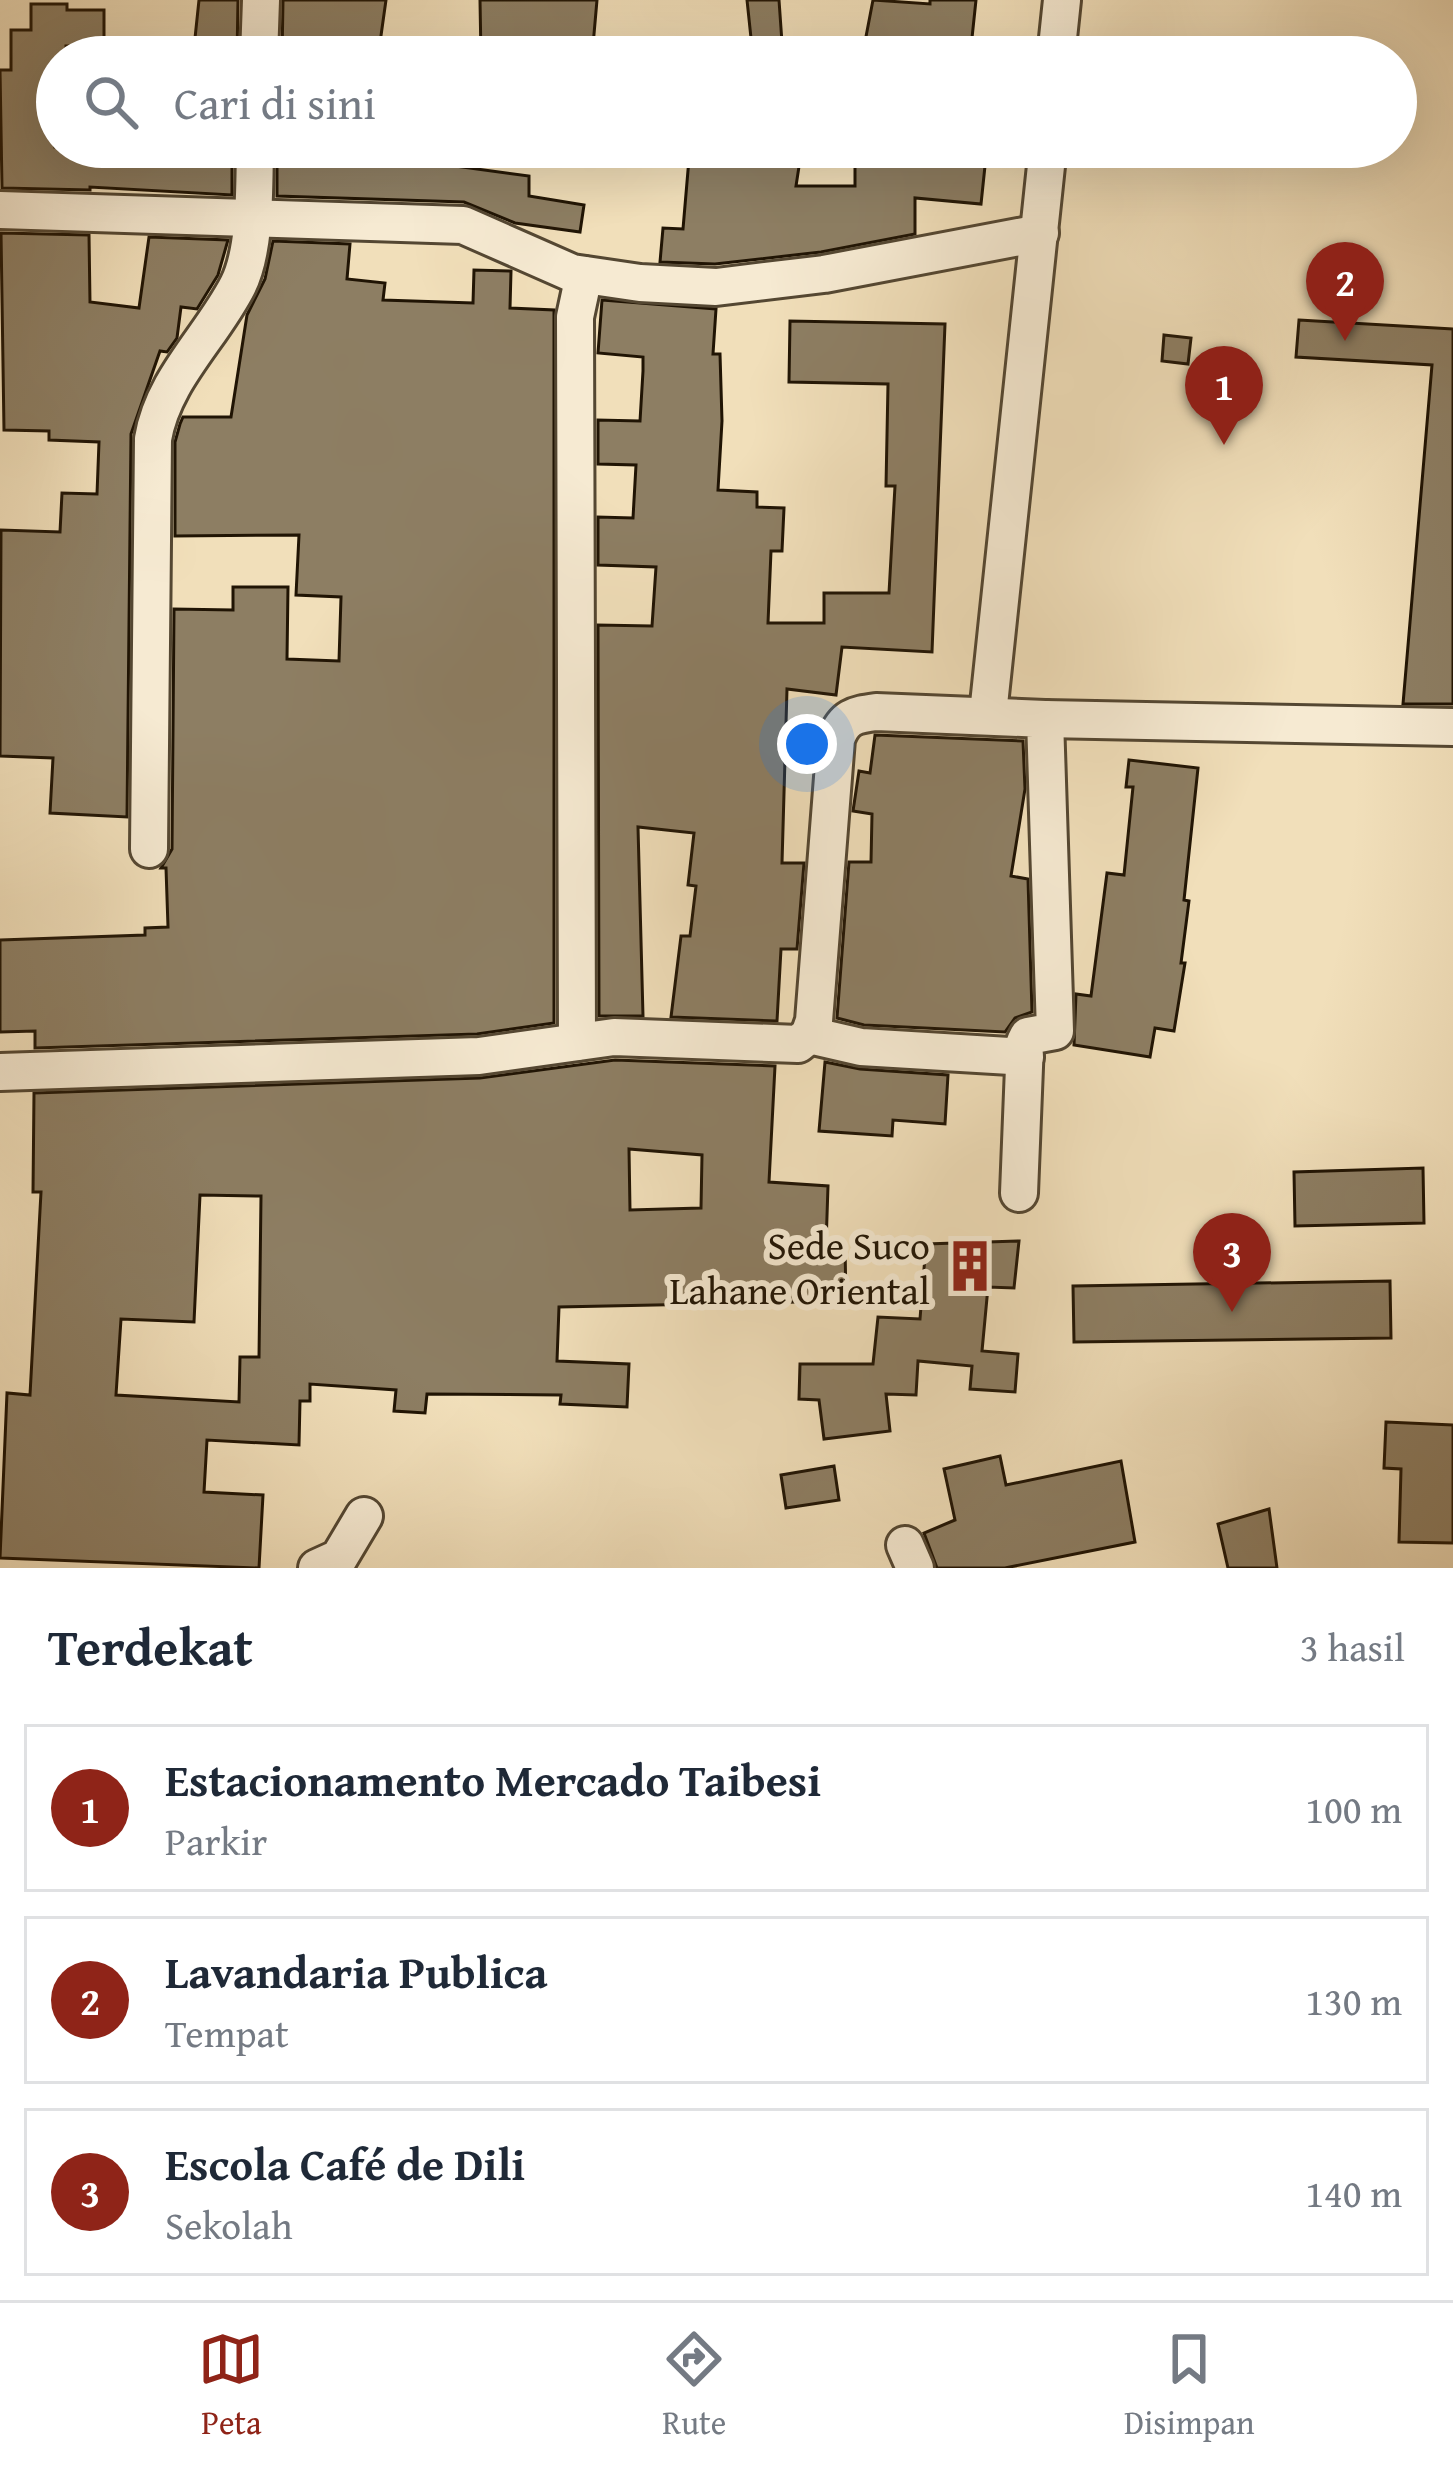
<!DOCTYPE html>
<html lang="id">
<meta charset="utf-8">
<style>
:root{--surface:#fff;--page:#f6f6f7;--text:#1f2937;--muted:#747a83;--line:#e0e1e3;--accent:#8f2418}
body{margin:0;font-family:"Gentium Book Plus",serif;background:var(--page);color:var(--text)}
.you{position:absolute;left:807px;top:744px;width:42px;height:42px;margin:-30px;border:9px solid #fff;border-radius:50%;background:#1a73e8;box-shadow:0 0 0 18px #1a73e833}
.badge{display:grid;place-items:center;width:78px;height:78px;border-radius:50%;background:var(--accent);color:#fff;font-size:39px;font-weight:700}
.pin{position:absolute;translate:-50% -99px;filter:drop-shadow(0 3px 6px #0008)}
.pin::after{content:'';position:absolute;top:63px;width:42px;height:36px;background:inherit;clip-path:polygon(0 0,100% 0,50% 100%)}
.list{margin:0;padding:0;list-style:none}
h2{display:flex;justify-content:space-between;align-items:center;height:156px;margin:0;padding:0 48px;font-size:51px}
h2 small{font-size:39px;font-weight:400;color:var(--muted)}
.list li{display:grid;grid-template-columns:78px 1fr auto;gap:36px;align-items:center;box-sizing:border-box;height:168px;margin:0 24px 24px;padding:0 24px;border:3px solid var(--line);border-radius:0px}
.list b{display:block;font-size:45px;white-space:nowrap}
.list p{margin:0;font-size:39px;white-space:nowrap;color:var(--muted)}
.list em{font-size:39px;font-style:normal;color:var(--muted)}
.icon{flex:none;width:66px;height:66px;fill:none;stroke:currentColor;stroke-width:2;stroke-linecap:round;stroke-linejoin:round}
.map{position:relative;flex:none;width:1453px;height:1568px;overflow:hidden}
.search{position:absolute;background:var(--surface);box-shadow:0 12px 48px #0002;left:36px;right:36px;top:36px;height:132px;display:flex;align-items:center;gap:30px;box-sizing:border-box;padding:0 42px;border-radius:66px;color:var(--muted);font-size:45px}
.sheet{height:732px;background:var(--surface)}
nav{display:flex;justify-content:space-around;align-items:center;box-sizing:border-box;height:168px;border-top:3px solid var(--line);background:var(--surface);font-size:33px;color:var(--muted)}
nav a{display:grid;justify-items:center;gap:6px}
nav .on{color:var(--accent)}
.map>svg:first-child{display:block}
.building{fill:#8d7e63;stroke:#201404;stroke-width:3;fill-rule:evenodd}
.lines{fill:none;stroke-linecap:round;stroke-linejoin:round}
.minor-casing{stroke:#544732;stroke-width:42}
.minor{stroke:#f6ead2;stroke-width:36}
.labels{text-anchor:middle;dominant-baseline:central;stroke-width:12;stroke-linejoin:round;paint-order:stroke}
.poi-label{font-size:39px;fill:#201404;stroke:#f6ead2;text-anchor:end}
</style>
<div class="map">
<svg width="1453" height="1568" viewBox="0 0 1453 1568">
<rect width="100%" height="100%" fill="#f1dfba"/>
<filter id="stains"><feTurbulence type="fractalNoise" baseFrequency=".00167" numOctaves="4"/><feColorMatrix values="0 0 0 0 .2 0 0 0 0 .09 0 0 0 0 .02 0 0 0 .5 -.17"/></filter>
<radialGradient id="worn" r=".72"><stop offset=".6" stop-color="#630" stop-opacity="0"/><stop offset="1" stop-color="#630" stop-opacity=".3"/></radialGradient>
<g class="building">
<path d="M199,0H238L237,57H193Z"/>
<path d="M283,0H386L378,57H282Z"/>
<path d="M480,0H597L592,57H481Z"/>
<path d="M747,0H779L783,57H753Z"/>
<path d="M873,0L930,4V0H976L970,57H877L878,49L864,47Z"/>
<path d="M31,4H67V10H104V46H66V57H57L55,147H178L177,155L232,158V195L90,187V190L2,188L0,70H11V30H31Z"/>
<path d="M277,147H442L440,164L529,176V196L584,205L580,232L515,223L464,202L277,196Z"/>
<path d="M690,147H802L796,186H855V165L915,166L917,147H987L981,204L915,198V234L821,252L715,264L660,262L663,228L683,229Z"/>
<path d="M1,233L89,235L90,302L139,308L149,237L228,240L218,275L197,309L181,307L177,338L167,352L160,351L131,434L127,817L50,813L53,758L0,756L1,530L60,532L62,493L97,494L99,442L49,440V431L4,430Z"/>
<path d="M273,241L350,244L347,279L385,283L383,300L473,303L474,270L511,271L510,308L554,310V1023L477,1034L35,1048V1031L0,1032V940L145,935V928L168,927L166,868H161L172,849L174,609L233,610V587H288L287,659L339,661L341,597L296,595L299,535L175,536V442L180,424L183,417H231L247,315L265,279Z"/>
<path d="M602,300L716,309L713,354H720L722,421L718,490L757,492V507L784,508L782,551H771L768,623H824V593H889L895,486H886L888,384L789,382L790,321L945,324L932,652L842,647L836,695L787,689L782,863H804L797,949H781L777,1021L671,1017L681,936H690L696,886L688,885L694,833L638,827L643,1016H599L598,625L652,626L656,567L598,565V517L633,518L636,465L598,464V420L640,421L643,371V357L598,353Z"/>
<path d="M1299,320L1453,329V704H1403L1432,365L1296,357Z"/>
<path d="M1164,335L1191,338L1188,364L1162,361Z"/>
<path d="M875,735L1023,741L1025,789L1011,876L1028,879L1032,1012L1015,1018L1005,1032L864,1025L837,1018L849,862H871L872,814L853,811L859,771L870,773Z"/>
<path d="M1129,760L1198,768L1184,900L1189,901L1181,963H1185L1174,1031L1155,1028L1150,1057L1074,1045L1076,994L1091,996L1107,873L1124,875L1133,787H1126Z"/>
<path d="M615,1060L775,1066L769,1182L828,1186L826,1246H845L846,1301L559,1307L557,1361L629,1364L627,1407L560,1404L561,1395L427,1394L425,1413L394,1411L396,1390L310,1384V1401H300L299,1445L207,1440L204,1492L263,1495L259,1568L0,1558L7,1393L30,1395L41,1192H33L34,1093L480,1078ZM629,1149L702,1155L701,1208L630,1210ZM200,1195L261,1196L259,1357H240L239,1402L116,1395L121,1319L194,1322Z"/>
<path d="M825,1062L860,1069L948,1075L945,1124L893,1120L892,1136L819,1131Z"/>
<path d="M1423,1168L1424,1223L1295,1226L1294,1172Z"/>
<path d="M1019,1241L1014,1288L988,1287L982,1351L1018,1354L1015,1392L970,1389L972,1366L918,1361L916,1395L886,1394L890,1431L824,1439L819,1400L799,1399L800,1364H873L878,1317L920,1319L926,1244Z"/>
<path d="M1390,1281L1391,1338L1074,1342L1073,1286Z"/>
<path d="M1386,1422L1453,1425V1543L1399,1542L1401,1469L1384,1468Z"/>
<path d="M1000,1456L1006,1485L1121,1461L1135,1542L1005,1568H937L924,1533L955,1520L944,1469Z"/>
<path d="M834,1466L839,1500L786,1508L781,1475Z"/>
<path d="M1269,1509L1277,1568H1228L1218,1524Z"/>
</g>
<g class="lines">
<g class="minor-casing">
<g id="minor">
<path d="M259,57L261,0"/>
<path d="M1056,57L1062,0"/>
<path d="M0,210L463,225L572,273L640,283L716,287L824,274L1040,233"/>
<path d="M988,714L1048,147"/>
<path d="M1045,719L1453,727"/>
<path d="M149,849L153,439C163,379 211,338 238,285C256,249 254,187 255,147"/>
<path d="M809,1035L861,1047L1025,1057"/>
<path d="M577,1042L575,317L584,275"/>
<path d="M0,1072L479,1056L614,1037L798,1044L809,1035L814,1021L836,739C844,717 854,715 876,712L1045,719L1055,1031L1028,1036L1025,1042L1019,1193"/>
<path d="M905,1545L915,1568"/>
<path d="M317,1568L339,1558L364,1516"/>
</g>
</g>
<use href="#minor" class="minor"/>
</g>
<defs>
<g id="building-bare" transform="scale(4.14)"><path d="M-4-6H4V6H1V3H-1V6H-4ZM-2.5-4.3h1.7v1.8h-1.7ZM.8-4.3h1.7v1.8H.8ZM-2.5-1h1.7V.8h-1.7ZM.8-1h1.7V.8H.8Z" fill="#8f2418" stroke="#f6ead2" stroke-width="2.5" paint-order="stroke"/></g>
</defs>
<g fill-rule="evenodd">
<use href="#building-bare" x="970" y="1266"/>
</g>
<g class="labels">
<g class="poi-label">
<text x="930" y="1244">Sede Suco<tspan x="930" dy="45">Lahane Oriental</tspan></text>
</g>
</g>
<rect width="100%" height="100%" filter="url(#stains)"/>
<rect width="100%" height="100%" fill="url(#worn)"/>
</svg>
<div class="you"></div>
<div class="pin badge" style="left:1224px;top:445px">1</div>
<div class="pin badge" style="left:1345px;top:341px">2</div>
<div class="pin badge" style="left:1232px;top:1312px">3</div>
<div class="search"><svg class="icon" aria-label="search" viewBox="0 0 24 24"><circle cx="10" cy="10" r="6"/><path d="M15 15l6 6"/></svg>Cari di sini</div>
</div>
<section class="sheet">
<h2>Terdekat<small>3 hasil</small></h2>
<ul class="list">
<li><span class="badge">1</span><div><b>Estacionamento Mercado Taibesi</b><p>Parkir</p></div><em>100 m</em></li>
<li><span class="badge">2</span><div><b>Lavandaria Publica</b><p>Tempat</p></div><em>130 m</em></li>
<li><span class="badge">3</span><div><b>Escola Café de Dili</b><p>Sekolah</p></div><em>140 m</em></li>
</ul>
</section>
<nav>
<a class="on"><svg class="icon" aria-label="map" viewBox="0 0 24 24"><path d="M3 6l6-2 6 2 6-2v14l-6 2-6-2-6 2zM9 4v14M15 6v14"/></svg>Peta</a>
<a><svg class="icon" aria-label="directions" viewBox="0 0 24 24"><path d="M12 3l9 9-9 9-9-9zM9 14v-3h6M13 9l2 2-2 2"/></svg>Rute</a>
<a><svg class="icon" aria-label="saved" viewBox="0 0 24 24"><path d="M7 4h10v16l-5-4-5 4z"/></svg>Disimpan</a>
</nav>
